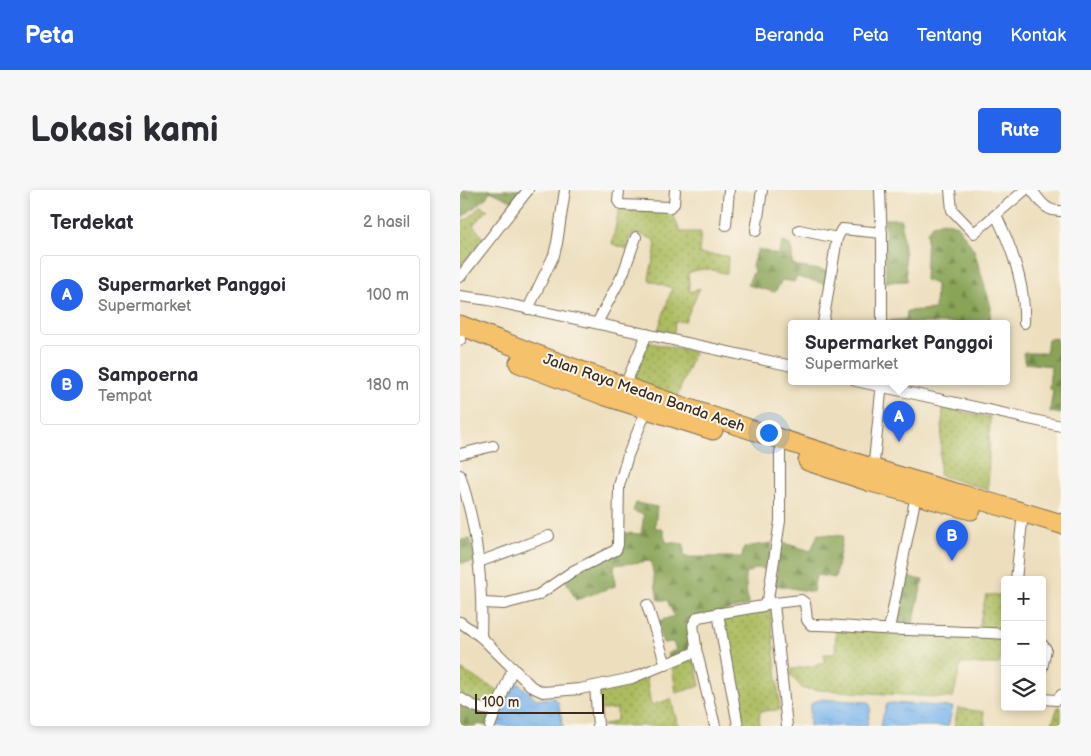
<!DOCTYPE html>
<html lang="id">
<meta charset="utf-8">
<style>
:root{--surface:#fff;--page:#f7f7f7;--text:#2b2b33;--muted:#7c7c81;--line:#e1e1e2;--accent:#2563eb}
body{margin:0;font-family:"Balsamiq Sans",sans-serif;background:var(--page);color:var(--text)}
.controls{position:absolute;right:15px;bottom:15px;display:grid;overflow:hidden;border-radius:5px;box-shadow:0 2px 8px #0003}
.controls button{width:45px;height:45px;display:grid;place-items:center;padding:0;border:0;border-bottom:1px solid var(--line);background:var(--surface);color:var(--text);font:25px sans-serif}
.scale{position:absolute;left:15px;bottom:12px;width:129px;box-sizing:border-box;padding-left:5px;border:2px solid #3b2a1e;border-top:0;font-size:14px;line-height:18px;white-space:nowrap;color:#3b2a1e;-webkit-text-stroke:4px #fbf7ec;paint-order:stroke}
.you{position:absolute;left:308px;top:242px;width:18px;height:18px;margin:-12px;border:4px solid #fff;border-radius:50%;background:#1a73e8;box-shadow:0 0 0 8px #1a73e833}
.badge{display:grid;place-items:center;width:32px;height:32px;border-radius:50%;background:var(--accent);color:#fff;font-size:16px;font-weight:700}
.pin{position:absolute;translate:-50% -41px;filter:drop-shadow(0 1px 2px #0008)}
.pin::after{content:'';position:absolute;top:26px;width:18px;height:15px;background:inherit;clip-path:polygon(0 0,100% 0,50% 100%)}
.popup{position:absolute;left:328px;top:130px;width:222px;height:65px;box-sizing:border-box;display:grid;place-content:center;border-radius:5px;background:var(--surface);filter:drop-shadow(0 1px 4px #0005);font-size:16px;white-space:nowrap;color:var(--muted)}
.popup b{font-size:19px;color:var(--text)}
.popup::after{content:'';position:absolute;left:50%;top:100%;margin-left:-10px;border:10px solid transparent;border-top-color:var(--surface)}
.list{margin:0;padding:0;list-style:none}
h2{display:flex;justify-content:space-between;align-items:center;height:65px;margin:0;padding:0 20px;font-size:21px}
h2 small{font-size:16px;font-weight:400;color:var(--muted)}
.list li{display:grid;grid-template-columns:32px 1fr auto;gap:15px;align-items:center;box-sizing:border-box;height:80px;margin:0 10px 10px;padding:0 10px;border:1px solid var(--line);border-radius:5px}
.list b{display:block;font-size:19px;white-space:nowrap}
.list p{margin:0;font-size:16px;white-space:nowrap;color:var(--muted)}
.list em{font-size:16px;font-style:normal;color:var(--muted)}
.icon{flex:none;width:28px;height:28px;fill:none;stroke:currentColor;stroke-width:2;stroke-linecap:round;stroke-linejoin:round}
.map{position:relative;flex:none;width:601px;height:536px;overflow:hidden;border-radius:5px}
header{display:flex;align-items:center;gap:30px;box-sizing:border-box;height:70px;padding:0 25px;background:var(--accent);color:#fff}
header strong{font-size:24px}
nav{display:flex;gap:28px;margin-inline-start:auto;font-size:18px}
.intro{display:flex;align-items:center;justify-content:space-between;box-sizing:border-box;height:120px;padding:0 30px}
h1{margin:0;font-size:35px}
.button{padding:12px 22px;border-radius:5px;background:var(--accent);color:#fff;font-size:18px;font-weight:700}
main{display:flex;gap:30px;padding:0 30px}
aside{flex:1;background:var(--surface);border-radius:5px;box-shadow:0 2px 8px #0003}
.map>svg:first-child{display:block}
.grass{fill:url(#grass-dots);stroke:#74733e}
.forest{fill:url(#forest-firs);stroke:#62673a}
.water{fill:url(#water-ripples);stroke:#5b7086}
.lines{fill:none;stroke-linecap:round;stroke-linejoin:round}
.street-casing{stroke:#796956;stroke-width:12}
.highway-casing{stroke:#796956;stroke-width:21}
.street{stroke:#fff;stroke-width:10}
.highway{stroke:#f5c16b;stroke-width:19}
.labels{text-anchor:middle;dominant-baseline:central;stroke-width:4;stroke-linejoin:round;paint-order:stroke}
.street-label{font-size:15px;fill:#3b2a1e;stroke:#fbf7ec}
</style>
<header>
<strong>Peta</strong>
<nav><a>Beranda</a><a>Peta</a><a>Tentang</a><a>Kontak</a></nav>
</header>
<div class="intro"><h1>Lokasi kami</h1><a class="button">Rute</a></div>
<main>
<aside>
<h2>Terdekat<small>2 hasil</small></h2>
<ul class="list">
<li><span class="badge">A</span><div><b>Supermarket Panggoi</b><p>Supermarket</p></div><em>100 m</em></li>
<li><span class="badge">B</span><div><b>Sampoerna</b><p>Tempat</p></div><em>180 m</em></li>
</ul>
</aside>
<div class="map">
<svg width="601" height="536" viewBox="0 0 601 536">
<defs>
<pattern id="grass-dots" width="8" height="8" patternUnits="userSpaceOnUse" patternTransform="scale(1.25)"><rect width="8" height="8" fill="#acbc5f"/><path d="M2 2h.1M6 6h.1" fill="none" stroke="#8d994e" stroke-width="1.8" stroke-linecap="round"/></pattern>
<pattern id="forest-firs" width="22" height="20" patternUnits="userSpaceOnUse" patternTransform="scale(1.25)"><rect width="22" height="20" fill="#89a456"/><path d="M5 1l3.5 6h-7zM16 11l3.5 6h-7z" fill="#718647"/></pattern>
<pattern id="water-ripples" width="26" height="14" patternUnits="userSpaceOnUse" patternTransform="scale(1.25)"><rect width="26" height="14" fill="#7bb6ed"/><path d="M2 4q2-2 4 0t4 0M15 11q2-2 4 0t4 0" fill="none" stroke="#6694bf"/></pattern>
</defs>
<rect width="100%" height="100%" fill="#fbf7ec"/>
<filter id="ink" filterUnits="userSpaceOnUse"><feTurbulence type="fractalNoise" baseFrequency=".02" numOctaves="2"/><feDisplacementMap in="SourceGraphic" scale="10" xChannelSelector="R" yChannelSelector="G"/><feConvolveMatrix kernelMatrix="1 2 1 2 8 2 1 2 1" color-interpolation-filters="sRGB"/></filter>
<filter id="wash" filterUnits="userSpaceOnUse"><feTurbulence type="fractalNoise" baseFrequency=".0096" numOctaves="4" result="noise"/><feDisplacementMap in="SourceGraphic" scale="20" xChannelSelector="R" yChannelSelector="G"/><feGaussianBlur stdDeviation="1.12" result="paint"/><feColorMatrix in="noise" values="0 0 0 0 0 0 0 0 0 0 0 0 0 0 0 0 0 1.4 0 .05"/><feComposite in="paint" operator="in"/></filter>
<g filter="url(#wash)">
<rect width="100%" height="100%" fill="#eddfbe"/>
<g class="grass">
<path d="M20,16L28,20L13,35L23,48L0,77V32L9,28Z"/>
<path d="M159,19L213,23L220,42H241L239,64L268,66L267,84C251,79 244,77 228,83L230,102L240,98L225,131L215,132L214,143L198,140L212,98L189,90C190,76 197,64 195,50L177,43L171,45L167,59L152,54Z"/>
<path d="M186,152L227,160L234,163L217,207L169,191Z"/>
<path d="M483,218L530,227L528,300L479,285Z"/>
<path d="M526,405H545V442L518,440Z"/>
<path d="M310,418L320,520L300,521L299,536H284L262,425Z"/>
<path d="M376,439L545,447V456L539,474H501L493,508L343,499L326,480L352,476L365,473L364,464H375Z"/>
<path d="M234,467L240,496L216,503L212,475Z"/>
<path d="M0,479L40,502L35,518L22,516L0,504Z"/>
<path d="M186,486L191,515L211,509L218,536H142L157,530V519L140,520L138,498Z"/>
<path d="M598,517H601V536H591Z"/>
<path d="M498,518L524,522L525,536H494Z"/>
</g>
<g class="forest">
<path d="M0,0H65L56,13L30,1L26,8L0,29Z"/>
<path d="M425,29H441L447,91L426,92Z"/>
<path d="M484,31L497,35L514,60L531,117L530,133H425V131L446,129L447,121L475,119L476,94L465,90L467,42L472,35Z"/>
<path d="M323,52L330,55L332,61V73L339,77L368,81L366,94L337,87L334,92L322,90L315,102L287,95L294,81L292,75L298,59L318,65Z"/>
<path d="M596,148L599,162L601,163V224L590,222L593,200L589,198L591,176L565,173L563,163H586L588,149Z"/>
<path d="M176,313L197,317L195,337L203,340L206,352L224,354V367H282L284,357L312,353L310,380L297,378L285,384L288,415L231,429L233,460L210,471L207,464L216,460L213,452L203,453L196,432L214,426L207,410H198L191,371L154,375L155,396L116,410L104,387L161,360L164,343L181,344L184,325L173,321Z"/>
<path d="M358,344L383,346L375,388L356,385L353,402L315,395L320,352L351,361Z"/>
<path d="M10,349L16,372L0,373V350Z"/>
<path d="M442,386L463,390L452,438L433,435Z"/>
<path d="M0,512L30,525L26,536L18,534L17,536H0Z"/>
</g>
<g class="water">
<path d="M54,493L59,494L76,509L94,508L98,512L103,536H36Z"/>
<path d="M362,509L408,512L411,517L407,536H350V517L353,512Z"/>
<path d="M432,513L493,517L488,536H420L427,514Z"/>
</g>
</g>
<g filter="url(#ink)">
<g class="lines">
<g class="street-casing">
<g id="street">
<path d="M159,0L158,11L161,15L210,17L214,14L215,0"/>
<path d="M420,0L422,53V133"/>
<path d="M490,0L492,20L514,43L565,0"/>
<path d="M572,0C580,11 586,22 601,21"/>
<path d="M536,25C552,58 566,96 564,133"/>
<path d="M266,35L269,0"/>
<path d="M339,40L377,48"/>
<path d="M296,41L302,0"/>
<path d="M0,87L68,0"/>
<path d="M0,106L29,110L332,176"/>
<path d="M68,119L94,65L97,53L105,0"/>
<path d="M137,133L163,84L176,47"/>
<path d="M363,133L377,48L382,39L422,43"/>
<path d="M0,150L1,149"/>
<path d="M396,191L601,236"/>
<path d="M163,200L187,144"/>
<path d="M0,264L33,256"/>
<path d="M413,282L422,192"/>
<path d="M0,285C17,337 23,392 21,447"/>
<path d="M19,372L89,346"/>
<path d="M556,390L562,332"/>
<path d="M22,413L44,414L78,405L113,381L156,360L158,355L159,296L168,265L187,219"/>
<path d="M306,414L341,410L345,413L347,430L351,435C375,434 397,438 421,439C462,441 503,441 545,444"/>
<path d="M314,414L327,536"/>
<path d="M187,415L206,475"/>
<path d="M258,423L278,536"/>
<path d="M0,432L21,447L72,497L83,502L120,499L172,488L235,462L236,456L233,435L238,427L303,416L308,409L320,331V262"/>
<path d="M429,439L456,305"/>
<path d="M582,454L586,459L582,478"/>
<path d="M236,459L255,536"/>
<path d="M135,496L138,536"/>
<path d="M0,508C12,516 22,521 36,520L53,478"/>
<path d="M582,509L597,510L601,505"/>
<path d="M30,536L36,520"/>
</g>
</g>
<g class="highway-casing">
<g id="highway">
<path d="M0,135C135,189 273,235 412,278C475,298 538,314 601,334"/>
<path d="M59,173L146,206L253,240"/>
<path d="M348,271L411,292L511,320"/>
</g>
</g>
<use href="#street" class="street"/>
<use href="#highway" class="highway"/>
</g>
</g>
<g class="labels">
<g class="street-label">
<text transform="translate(184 203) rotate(19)">Jalan Raya Medan Banda Aceh</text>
</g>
</g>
</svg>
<div class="controls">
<button>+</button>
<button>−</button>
<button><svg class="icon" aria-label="layers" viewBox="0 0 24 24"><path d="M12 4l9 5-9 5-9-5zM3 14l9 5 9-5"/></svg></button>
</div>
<div class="scale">100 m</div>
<div class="you"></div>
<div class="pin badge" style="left:439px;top:252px">A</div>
<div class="popup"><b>Supermarket Panggoi</b>Supermarket</div>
<div class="pin badge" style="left:492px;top:371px">B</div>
</div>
</main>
